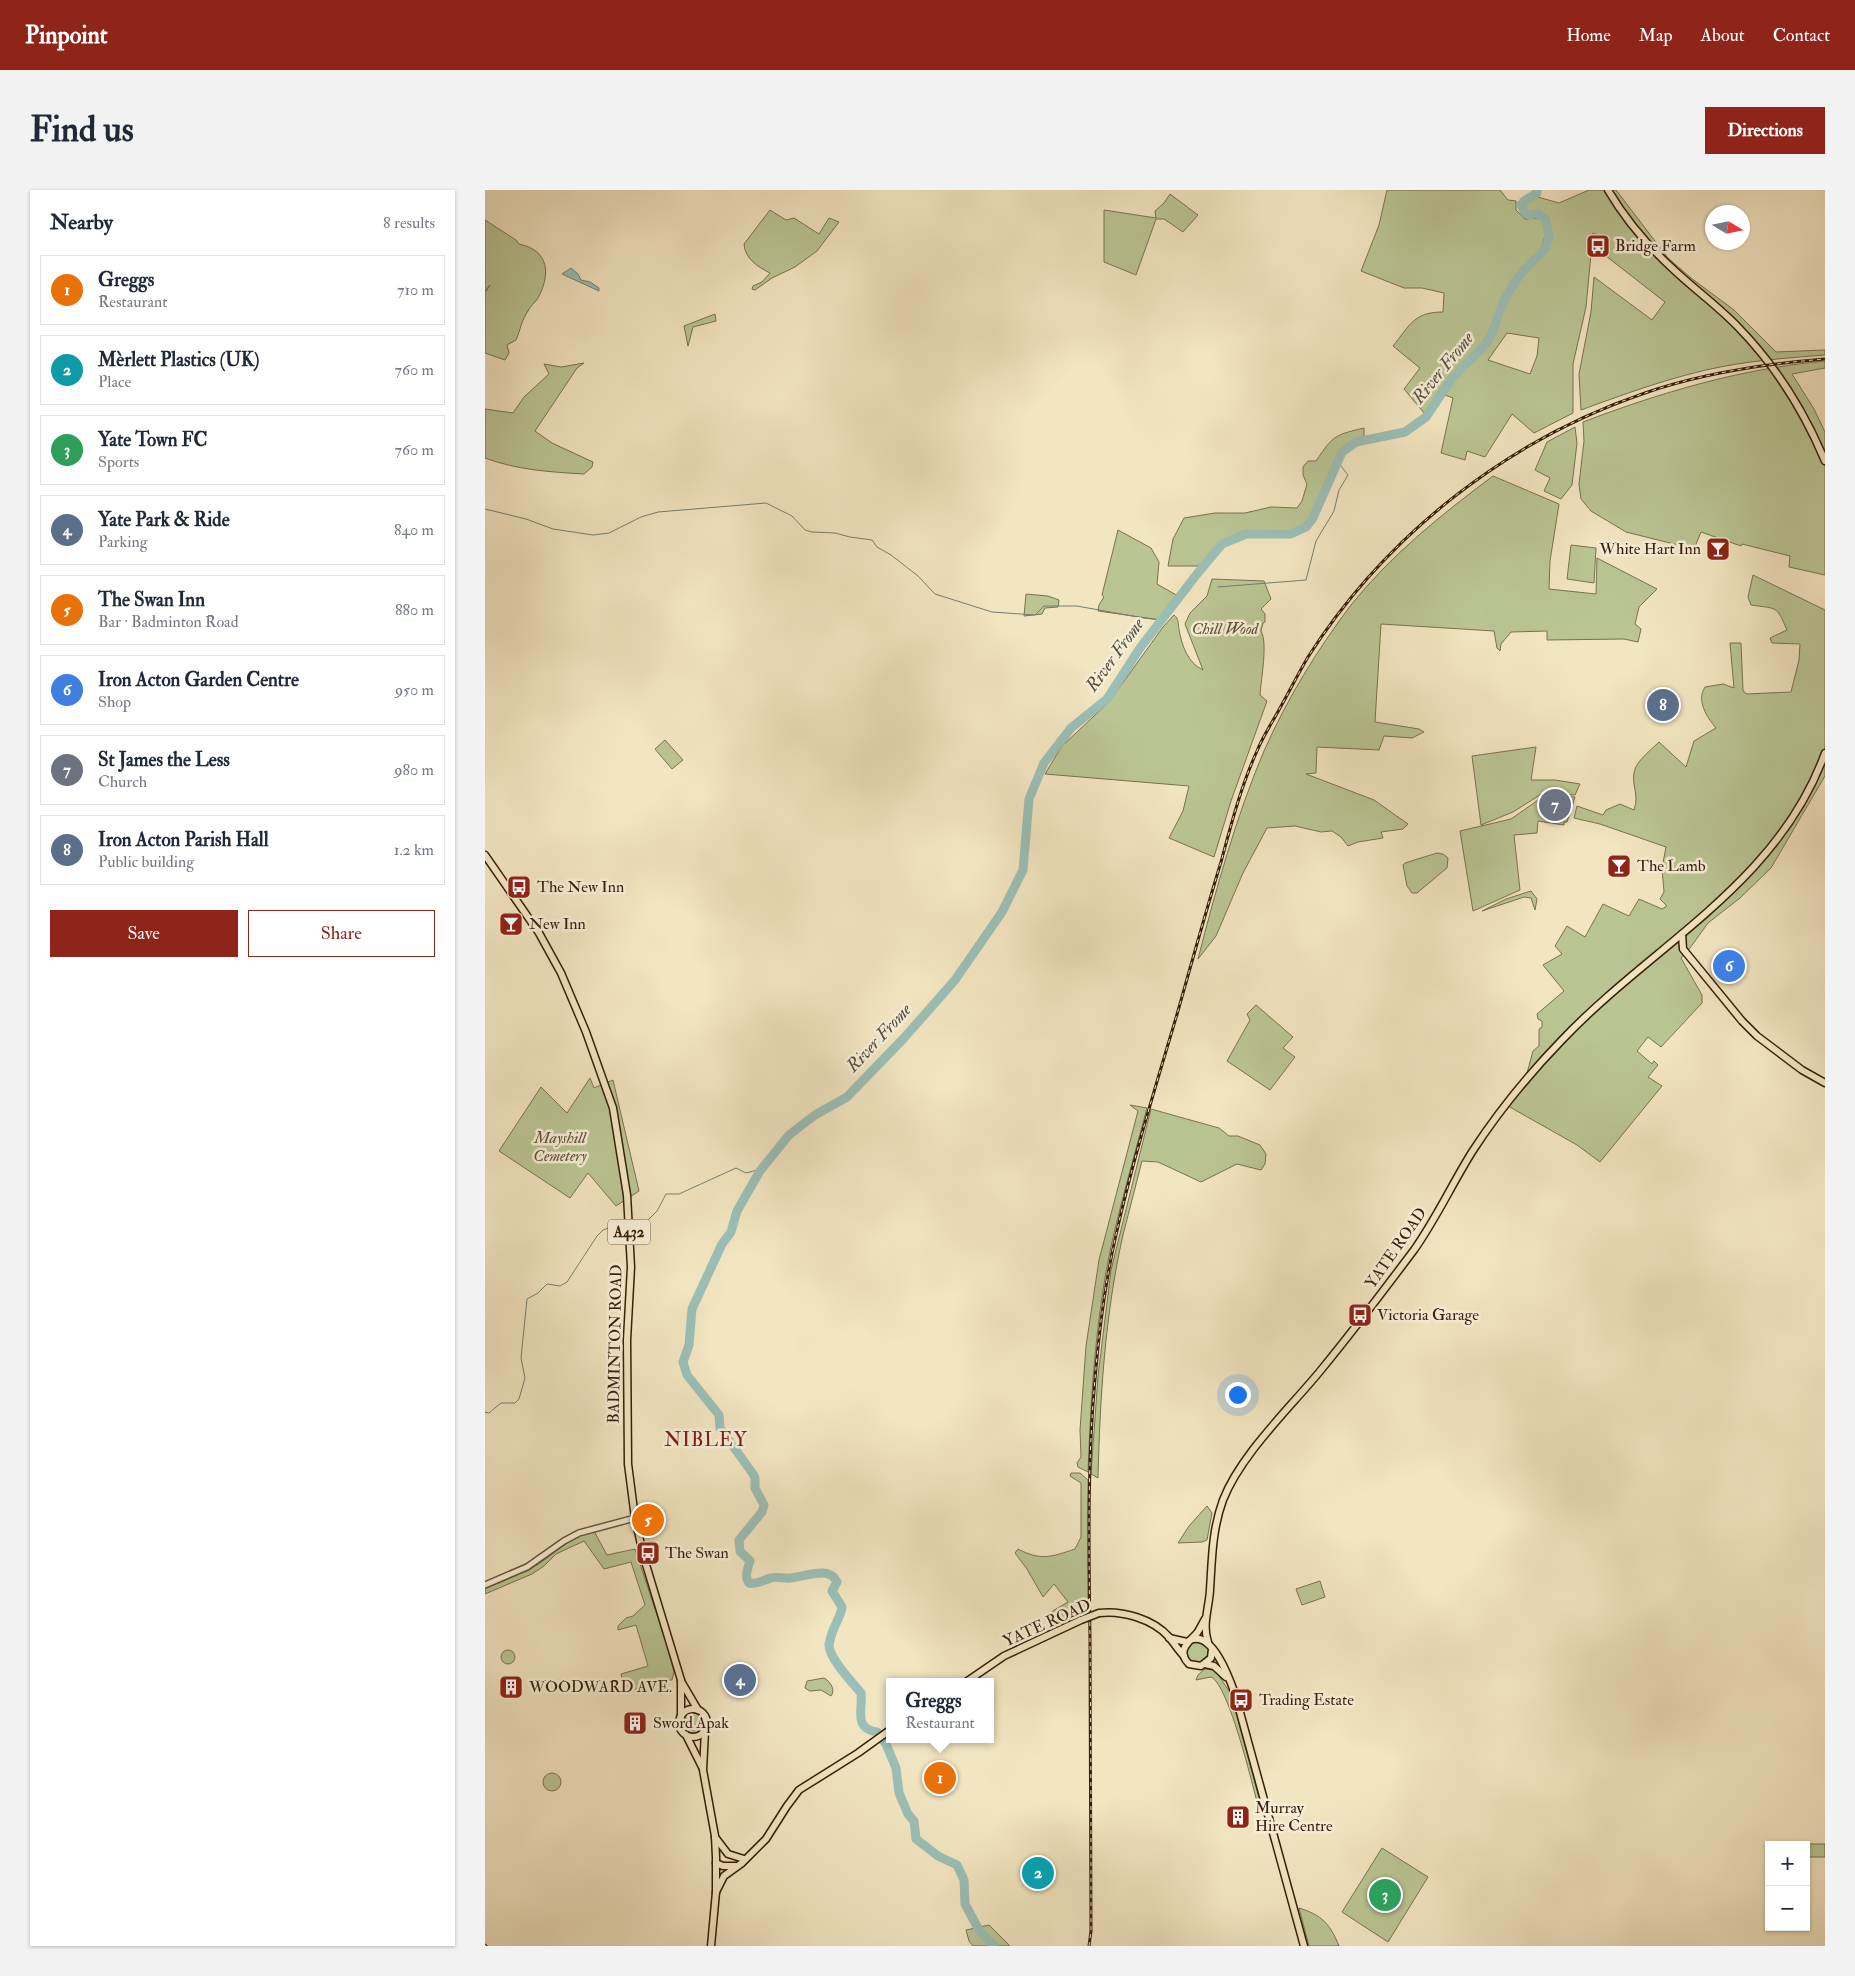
<!DOCTYPE html>
<meta charset="utf-8">
<style>
:root{--surface:#fff;--page:#f2f2f3;--text:#1f2937;--muted:#747a83;--line:#e0e1e3;--accent:#8f2418}
body{margin:0;font-family:"IM FELL Double Pica",serif;background:var(--page);color:var(--text)}
.controls{position:absolute;right:15px;bottom:15px;display:grid;overflow:hidden;border-radius:0px;box-shadow:0 1px 4px #0004}
.controls button{width:45px;height:45px;display:grid;place-items:center;padding:0;border:0;border-bottom:1px solid var(--line);background:var(--surface);color:var(--text);font:25px sans-serif}
.compass{position:absolute;left:1220px;top:15px;width:45px;height:45px;border-radius:50%;background:var(--surface);box-shadow:0 1px 4px #0004;rotate:100deg}
.you{position:absolute;left:752px;top:1204px;width:18px;height:18px;margin:-12px;border:4px solid #fff;border-radius:50%;background:#1a73e8;box-shadow:0 0 0 8px #1a73e833}
.badge{display:grid;place-items:center;width:32px;height:32px;border-radius:50%;background:var(--accent);color:#fff;font-size:16px;font-weight:700}
.pin{position:absolute;translate:-50% -50%;border:2px solid #fff;box-shadow:0 1px 5px #0006}
.popup{position:absolute;left:401px;top:1488px;width:108px;height:65px;box-sizing:border-box;display:grid;place-content:center;border-radius:0px;background:var(--surface);filter:drop-shadow(0 1px 4px #0005);font-size:16px;white-space:nowrap;color:var(--muted)}
.popup b{font-size:19px;color:var(--text)}
.popup::after{content:'';position:absolute;left:50%;top:100%;margin-left:-10px;border:10px solid transparent;border-top-color:var(--surface)}
.list{margin:0;padding:0;list-style:none}
h2{display:flex;justify-content:space-between;align-items:center;height:65px;margin:0;padding:0 20px;font-size:21px}
h2 small{font-size:16px;font-weight:400;color:var(--muted)}
.list li{display:grid;grid-template-columns:32px 1fr auto;gap:15px;align-items:center;box-sizing:border-box;height:70px;margin:0 10px 10px;padding:0 10px;border:1px solid var(--line);border-radius:0px}
.list b{display:block;font-size:19px;white-space:nowrap}
.list p{margin:0;font-size:16px;white-space:nowrap;color:var(--muted)}
.list em{font-size:16px;font-style:normal;color:var(--muted)}
.actions{display:flex;gap:10px;padding:15px 20px}
.actions a{flex:1;padding:11px 0;border:1px solid var(--accent);border-radius:0px;text-align:center;font-size:18px;color:var(--accent)}
.actions .main{background:var(--accent);color:#fff}
.map{position:relative;flex:none;width:1340px;height:1756px;overflow:hidden;border-radius:0px}
header{display:flex;align-items:center;gap:30px;box-sizing:border-box;height:70px;padding:0 25px;background:var(--accent);color:#fff}
header strong{font-size:24px}
nav{display:flex;gap:28px;margin-inline-start:auto;font-size:18px}
.intro{display:flex;align-items:center;justify-content:space-between;box-sizing:border-box;height:120px;padding:0 30px}
h1{margin:0;font-size:35px}
.button{padding:12px 22px;border-radius:0px;background:var(--accent);color:#fff;font-size:18px;font-weight:700}
main{display:flex;gap:30px;padding:0 30px}
aside{flex:1;background:var(--surface);border-radius:0px;box-shadow:0 1px 4px #0004}
.map>svg:first-child{display:block}
.green{fill:#bac593;stroke:#78724e;fill-rule:evenodd}
.water{fill:#9bbfb6;stroke:#737f71}
.lines{fill:none;stroke-linecap:round;stroke-linejoin:round}
.stream{stroke:#737f71;stroke-width:1}
.river{stroke:#9bbfb6;stroke-width:9}
.minor-casing{stroke:#655037;stroke-width:8}
.major-casing{stroke:#361e09;stroke-width:9}
.minor{stroke:#f7eed7;stroke-width:5}
.major{stroke:#f2e5c1;stroke-width:6}
.rail-casing{stroke:#361e09;stroke-width:3}
.rail{stroke:#f7eed7;stroke-width:1;stroke-dasharray:4;stroke-linecap:butt}
.major-bridge-casing{stroke:#361e09;stroke-width:9;stroke-linecap:butt}
.major-bridge{stroke:#f2e5c1;stroke-width:6}
.labels{text-anchor:middle;dominant-baseline:central;stroke-width:5;stroke-linejoin:round;paint-order:stroke}
.shield{fill:#f7eed7;stroke:#705c47;stroke-width:1}
.shield-label{font-size:15px;font-weight:bold;fill:#361e09}
.poi-label{font-size:16px;fill:#361e09;stroke:#f7eed7;text-anchor:start}
.park-label{font-size:16px;font-style:italic;fill:#5e5032;stroke:#f7eed7}
.street-label{font-size:16px;fill:#361e09;stroke:#f7eed7}
.water-label{font-size:18px;font-style:italic;fill:#544e3d;stroke:#f7eed7}
.quarter-label{font-size:19px;letter-spacing:1px;fill:#7a1f14;stroke:#f7eed7}
</style>
<header>
<strong>Pinpoint</strong>
<nav><a>Home</a><a>Map</a><a>About</a><a>Contact</a></nav>
</header>
<div class="intro"><h1>Find us</h1><a class="button">Directions</a></div>
<main>
<aside>
<h2>Nearby<small>8 results</small></h2>
<ul class="list">
<li><span class="badge" style="background:#e8710a">1</span><div><b>Greggs</b><p>Restaurant</p></div><em>710 m</em></li>
<li><span class="badge" style="background:#0f9aa8">2</span><div><b>Mèrlett Plastics (UK)</b><p>Place</p></div><em>760 m</em></li>
<li><span class="badge" style="background:#2e9e5b">3</span><div><b>Yate Town FC</b><p>Sports</p></div><em>760 m</em></li>
<li><span class="badge" style="background:#5c6f8a">4</span><div><b>Yate Park &amp; Ride</b><p>Parking</p></div><em>840 m</em></li>
<li><span class="badge" style="background:#e8710a">5</span><div><b>The Swan Inn</b><p>Bar · Badminton Road</p></div><em>880 m</em></li>
<li><span class="badge" style="background:#3f7fe0">6</span><div><b>Iron Acton Garden Centre</b><p>Shop</p></div><em>950 m</em></li>
<li><span class="badge" style="background:#6b7280">7</span><div><b>St James the Less</b><p>Church</p></div><em>980 m</em></li>
<li><span class="badge" style="background:#5c6f8a">8</span><div><b>Iron Acton Parish Hall</b><p>Public building</p></div><em>1.2 km</em></li>
</ul>
<div class="actions"><a class="main">Save</a><a>Share</a></div>
</aside>
<div class="map">
<svg width="1340" height="1756" viewBox="0 0 1340 1756">
<rect width="100%" height="100%" fill="#f2e5c1"/>
<filter id="stains"><feTurbulence type="fractalNoise" baseFrequency=".004" numOctaves="4"/><feColorMatrix values="0 0 0 0 .2 0 0 0 0 .09 0 0 0 0 .02 0 0 0 .5 -.17"/></filter>
<radialGradient id="worn" r=".72"><stop offset=".6" stop-color="#630" stop-opacity="0"/><stop offset="1" stop-color="#630" stop-opacity=".3"/></radialGradient>
<g class="green">
<path d="M902,0H1015L1023,10L1031,11V20L1040,29L1052,28L1059,32L1061,43L1056,59L1041,74L1022,101L1006,141L999,152L963,188L939,223L919,199L935,178L908,156C925,135 929,122 958,122L959,103L937,98H919L876,81L894,35Z"/>
<path d="M1104,0H1131L1183,68L1206,88L1249,120L1291,162L1340,160V165C1300,168 1260,171 1221,180C1178,190 1137,205 1096,220L1094,184L1106,122L1109,87L1167,130L1180,112L1112,59L1114,46L1108,43L1101,117L1088,174V223L1049,243L1027,224L1000,267L982,261L980,270L956,263L968,208L960,205L969,189L1003,155L1010,144L1020,114L1033,93L1046,76L1064,59L1066,47L1064,30L1054,22H1046L1040,19L1041,13L1053,7L1074,13ZM1022,143L1054,148L1052,166L1045,184L1003,170Z"/>
<path d="M685,4L713,25L698,42L679,29H671L651,85L619,72V20L671,28L670,21L679,13Z"/>
<path d="M285,20L301,30L309,28L334,44L344,28L354,32L332,61L310,77L287,88L270,100L267,99L268,96L277,92L285,83C273,77 260,69 259,54Z"/>
<path d="M0,30L31,50L34,54C64,60 66,84 53,108C50,113 45,116 43,121C37,129 35,141 31,150L22,155L24,163L20,170L0,163V103L5,95L0,101Z"/>
<path d="M230,124L231,131L208,137L203,156L199,136Z"/>
<path d="M1340,171V178L1307,184L1329,219L1340,242V385L1304,377L1305,366L1257,354L1256,356L1216,342L1209,359L1141,342L1106,321L1096,309L1094,294L1099,251L1098,232C1177,202 1255,179 1340,171Z"/>
<path d="M99,173L92,178L50,241L67,253L108,272L107,277L99,284C65,282 32,280 0,268V219L28,223L39,207L64,184L59,174L76,177Z"/>
<path d="M1090,237L1092,253L1087,295L1076,309L1059,301L1065,288L1050,280L1062,252Z"/>
<path d="M879,238V250L871,252L852,271L842,298L821,337L806,344H761L737,354L719,376H683L688,349L699,328L730,323H760L786,317L812,318L817,311L822,294L818,285V277L823,271H831C848,246 849,245 879,238Z"/>
<path d="M1008,286L1074,314L1065,371L1064,399L1111,404L1112,368L1172,399L1154,417L1150,434L1156,439L1153,452L1139,449L1062,450V441L1026,442L1016,454L1015,461L1012,458L1009,441L896,434L890,532L934,539L939,542L927,548L899,546L894,560L832,557L831,583L821,584L889,610L923,634L918,639L896,642L898,648L873,652L863,656L856,647L847,641L836,642L810,636L782,638L758,683L731,746L713,769C731,699 751,627 779,561C802,509 832,460 866,415C906,365 957,324 1008,286Z"/>
<path d="M633,340L666,358L674,372L672,394L693,406V410L676,430L613,421L614,415L619,407L617,405Z"/>
<path d="M1086,355L1111,358L1109,393L1082,389Z"/>
<path d="M1268,385L1340,420V586L1286,678L1255,708L1223,733L1205,758L1196,768L1217,805V813L1176,857L1163,847L1152,861L1167,874L1169,871L1173,875L1163,887L1177,896L1115,972L1092,955L1023,916L1045,892L1042,883L1048,861L1054,856V839L1057,837V831L1053,829L1052,824L1079,801L1058,775L1077,764L1070,756L1082,736L1100,747L1118,714L1144,726L1154,709L1177,719L1182,716L1175,709L1179,702L1177,678L1181,657L1115,634L1089,628L1092,616L1118,625L1121,620L1135,614L1149,620C1155,604 1145,594 1150,579C1153,570 1167,559 1174,552L1201,577L1209,551L1231,538C1222,527 1211,511 1220,497L1238,494L1249,498L1245,453H1256L1258,501L1262,504L1306,502L1314,470L1315,454L1287,453L1285,448L1302,440C1291,415 1293,419 1266,415L1263,407Z"/>
<path d="M727,389L779,391L786,409L776,419L780,424V432L778,433L776,441C783,453 776,489 775,505L782,511L746,611L729,667L684,648L698,621L704,596L560,584L577,556L624,512L678,437L689,425C694,429 693,433 694,440C697,456 703,473 718,480L700,434L705,423L722,406Z"/>
<path d="M541,404L563,406L574,410L573,417L560,418L557,424L539,426Z"/>
<path d="M180,550L198,570L187,579L170,559Z"/>
<path d="M1051,557L1046,590H1070L1095,594L1090,605L1058,603L1028,622L996,635L987,566Z"/>
<path d="M1059,606L1090,607L1082,632H1079V635L1053,631L1052,643L1029,645L1035,700L988,721L975,641L1026,629Z"/>
<path d="M952,663L958,664L963,668L962,678L932,703H927L922,696L918,675L920,673Z"/>
<path d="M1046,701L1052,709L1050,720L1046,708L1039,707L997,721L1021,709Z"/>
<path d="M771,815L808,847L798,858L810,867L785,900L742,871L765,830L762,824Z"/>
<path d="M105,888L109,898L128,890L154,1001L131,1016L103,983L85,1008L14,961L56,897L82,923Z"/>
<path d="M645,915L662,918C651,959 639,1001 629,1043C611,1121 606,1202 603,1282L593,1277L592,1273L596,1267L595,1240L601,1156L614,1070L653,921Z"/>
<path d="M666,919L734,938L744,946H753L775,955L781,964L780,974L776,980L752,974L716,992L673,972L657,971C651,996 644,1020 638,1045C620,1124 615,1207 613,1288L606,1284L613,1186L626,1080Z"/>
<path d="M586,1283H595L603,1290V1424L572,1437L571,1431L566,1422L583,1412L569,1394L558,1407L542,1379L530,1363L533,1359C556,1371 566,1367 590,1359L596,1347V1293L585,1286Z"/>
<path d="M722,1316L727,1323L722,1350L717,1352L693,1353L704,1336Z"/>
<path d="M109,1341L122,1365L150,1359L184,1461L189,1482L187,1490H176L141,1503L136,1484L163,1476L151,1435L133,1440V1436L141,1428L148,1426L160,1415L146,1372L119,1379L99,1351L71,1364L59,1376L47,1384L0,1404V1398C15,1391 32,1386 47,1378C68,1366 84,1346 109,1341Z"/>
<path d="M835,1391L840,1407L817,1415L811,1399Z"/>
<circle cx="713" cy="1462" r="11"/>
<circle cx="23" cy="1467" r="7"/>
<path d="M720,1479L728,1480L732,1483L746,1504L777,1619L774,1620C768,1597 744,1495 726,1487L711,1490L713,1485Z"/>
<path d="M339,1488C345,1491 351,1500 346,1506L336,1500L325,1501L320,1498L322,1491Z"/>
<circle cx="208" cy="1533" r="10"/>
<circle cx="67" cy="1592" r="9"/>
<path d="M1319,1654H1340V1667H1321V1655Z"/>
<path d="M897,1658L943,1687L903,1752L857,1722Z"/>
<path d="M814,1718C837,1725 845,1734 854,1756H824Z"/>
<path d="M504,1735L525,1756H488L484,1751L481,1740Z"/>
</g>
<path class="water" d="M86,78L93,84L96,90L105,92L114,98V101L77,84Z"/>
<g class="lines">
<g class="stream">
<path d="M0,319L41,329L68,339L108,345L124,343L156,327L173,322L281,313L307,326L320,340L327,342L350,343L365,347L387,350L392,357L406,365L433,386L450,404L507,422L550,425L559,416H592L653,427"/>
<path d="M733,397L821,390L831,351L849,321L854,300L863,285L852,271"/>
<path d="M658,428L676,430"/>
<path d="M160,1033L172,1021L181,1004H194L251,978L261,983L272,980L275,981"/>
<path d="M0,1222L4,1223L16,1213H30L34,1209L40,1188L36,1168L42,1109L53,1103L62,1094L75,1096L82,1092L112,1046L118,1040L135,1034"/>
</g>
<path class="river" d="M509,1756L494,1740L480,1714L479,1690L472,1675L453,1666L431,1649L429,1631L423,1624L414,1603L411,1578L401,1554L392,1542C368,1538 378,1520 376,1503C368,1493 343,1468 344,1454C345,1451 346,1446 347,1443C350,1434 356,1426 357,1417L347,1401L352,1392C344,1375 320,1387 305,1388C299,1389 292,1386 286,1388C277,1390 273,1395 264,1393C259,1386 263,1378 265,1371L255,1361L254,1350L277,1322L279,1315L270,1298V1288L268,1284L235,1238L234,1225L202,1185L198,1172L204,1155L207,1119L237,1054L246,1042L252,1021L264,1000L275,981L304,945L330,925L362,907L419,848L470,790L517,722L538,680L544,609L559,573L586,538L622,509L655,458L712,384L737,354L761,344H806L821,337L828,328L857,262L871,252L920,242L941,227L968,187L1001,154L1007,143L1018,112L1028,95L1037,82L1059,60L1062,54L1064,46L1061,30L1052,23L1045,25L1040,23L1036,15L1039,11L1052,3V0"/>
<g class="minor-casing">
<path id="minor" d="M0,1395L42,1377L79,1351L94,1343L150,1328"/>
</g>
<g class="major-casing">
<g id="major">
<path d="M1123,0C1140,29 1163,56 1188,79C1209,99 1233,116 1253,137C1291,176 1319,221 1340,271"/>
<path d="M0,665L54,743L76,783L101,842L128,918L142,1005L146,1077L142,1150L143,1274L150,1328L159,1368L196,1490V1527"/>
<path d="M1197,744L1198,759L1257,831L1272,846L1317,880L1340,893"/>
<path d="M614,1423C637,1420 668,1429 684,1447C689,1453 693,1460 699,1466"/>
<path d="M720,1429C717,1434 715,1439 712,1443C703,1453 691,1461 704,1474L716,1476L726,1468L727,1459"/>
<path d="M684,1448L702,1452"/>
<path d="M705,1450C727,1440 744,1487 750,1504L819,1756"/>
<path d="M723,1452C717,1435 724,1418 725,1400C727,1369 727,1340 738,1310C756,1264 805,1218 836,1180C868,1141 899,1100 929,1060C951,1029 967,994 987,962C1013,922 1044,884 1077,850C1167,755 1293,694 1340,563"/>
<path d="M720,1474L729,1476L741,1487"/>
<path d="M196,1491L213,1520"/>
<path d="M481,1492L519,1466L596,1430"/>
<circle cx="208" cy="1533" r="14"/>
<path d="M220,1541L218,1580L230,1646L231,1667V1702L226,1756"/>
<path d="M201,1545L217,1577"/>
<path d="M230,1647L243,1664L259,1669"/>
<path d="M231,1673L238,1676H252"/>
<path d="M231,1702L239,1686L257,1673L281,1649L302,1616L314,1600L373,1563L405,1540"/>
</g>
</g>
<use href="#minor" class="minor"/>
<use href="#major" class="major"/>
<g class="rail-casing">
<g id="rail">
<path d="M0,1755L1,1756"/>
<path d="M604,1756L606,1741C606,1644 606,1547 605,1450C604,1363 602,1276 610,1189C614,1141 620,1092 631,1045C648,969 671,895 693,821C707,771 721,721 736,672C746,635 756,596 772,561C778,546 787,533 795,518C804,502 813,484 823,467C901,345 1022,250 1160,203C1218,183 1279,174 1340,169"/>
</g>
</g>
<use href="#rail" class="rail"/>
<g class="major-bridge-casing">
<path id="major-bridge" d="M596,1430L614,1423"/>
</g>
<use href="#major-bridge" class="major-bridge"/>
</g>
<defs>
<g id="bus-square" transform="scale(1.25)"><rect x="-9" y="-9" width="18" height="18" rx="4" fill="#8f2418" stroke="#f7eed7"/><path d="M-5-6H5V4H4V6H2V4H-2V6H-4V4H-5ZM-3.5-4V0h7V-4ZM-3.5 1.2v1.5H-2V1.2ZM2 1.2v1.5H3.5V1.2Z" fill="#fff"/></g>
<g id="bar-square" transform="scale(1.25)"><rect x="-9" y="-9" width="18" height="18" rx="4" fill="#8f2418" stroke="#f7eed7"/><path d="M-6-5H6L.8 .8V4.5H3.5V6h-7V4.5H-.8V.8Z" fill="#fff"/></g>
<g id="building-square" transform="scale(1.25)"><rect x="-9" y="-9" width="18" height="18" rx="4" fill="#8f2418" stroke="#f7eed7"/><path d="M-4-6H4V6H1V3H-1V6H-4ZM-2.5-4.3h1.7v1.8h-1.7ZM.8-4.3h1.7v1.8H.8ZM-2.5-1h1.7V.8h-1.7ZM.8-1h1.7V.8H.8Z" fill="#fff"/></g>
</defs>
<g fill-rule="evenodd">
<use href="#bus-square" x="1113" y="56"/>
<use href="#bar-square" x="1233" y="359"/>
<use href="#bar-square" x="1134" y="676"/>
<use href="#bus-square" x="34" y="697"/>
<use href="#bar-square" x="26" y="734"/>
<use href="#bus-square" x="875" y="1125"/>
<use href="#bus-square" x="163" y="1363"/>
<use href="#building-square" x="26" y="1497"/>
<use href="#bus-square" x="756" y="1510"/>
<use href="#building-square" x="150" y="1533"/>
<use href="#building-square" x="753" y="1627"/>
</g>
<g class="labels">
<rect class="shield" x="123" y="1029.5" width="42" height="25" rx="4"/>
<g class="shield-label">
<text x="144" y="1042">A432</text>
</g>
<g class="poi-label">
<text x="1130" y="56">Bridge Farm</text>
<text x="1216" y="359" text-anchor="end">White Hart Inn</text>
<text x="1152" y="676">The Lamb</text>
<text x="52" y="697">The New Inn</text>
<text x="44" y="734">New Inn</text>
<text x="892" y="1125">Victoria Garage</text>
<text x="180" y="1363">The Swan</text>
<text x="44" y="1497">WOODWARD AVE.</text>
<text x="774" y="1510">Trading Estate</text>
<text x="168" y="1533">Sword Apak</text>
<text x="770" y="1618">Murray<tspan x="770" dy="18">Hire Centre</tspan></text>
</g>
<g class="park-label">
<text x="740" y="439">Chill Wood</text>
<text x="75" y="948">Mayshill<tspan x="75" dy="18">Cemetery</tspan></text>
</g>
<g class="street-label">
<text transform="translate(911 1058) rotate(-55)">YATE ROAD</text>
<text transform="translate(130 1154) rotate(-89)">BADMINTON ROAD</text>
<text transform="translate(562 1433) rotate(-24)">YATE ROAD</text>
</g>
<g class="water-label">
<text transform="translate(958 178) rotate(-51)">River Frome</text>
<text transform="translate(630 465) rotate(-54)">River Frome</text>
<text transform="translate(394 848) rotate(-47)">River Frome</text>
</g>
<g class="quarter-label">
<text x="221" y="1250">NIBLEY</text>
</g>
</g>
<rect width="100%" height="100%" filter="url(#stains)"/>
<rect width="100%" height="100%" fill="url(#worn)"/>
</svg>
<div class="controls">
<button>+</button>
<button>−</button>
</div>
<svg class="compass" viewBox="-18 -18 36 36"><path d="M0-13l5 13h-10z" fill="#e53935"/><path d="M0 13l5-13h-10z" fill="#747a83"/></svg>
<div class="you"></div>
<div class="pin badge" style="left:455px;top:1588px;background:#e8710a">1</div>
<div class="popup"><b>Greggs</b>Restaurant</div>
<div class="pin badge" style="left:553px;top:1683px;background:#0f9aa8">2</div>
<div class="pin badge" style="left:900px;top:1705px;background:#2e9e5b">3</div>
<div class="pin badge" style="left:255px;top:1490px;background:#5c6f8a">4</div>
<div class="pin badge" style="left:163px;top:1330px;background:#e8710a">5</div>
<div class="pin badge" style="left:1244px;top:776px;background:#3f7fe0">6</div>
<div class="pin badge" style="left:1070px;top:615px;background:#6b7280">7</div>
<div class="pin badge" style="left:1178px;top:515px;background:#5c6f8a">8</div>
</div>
</main>
